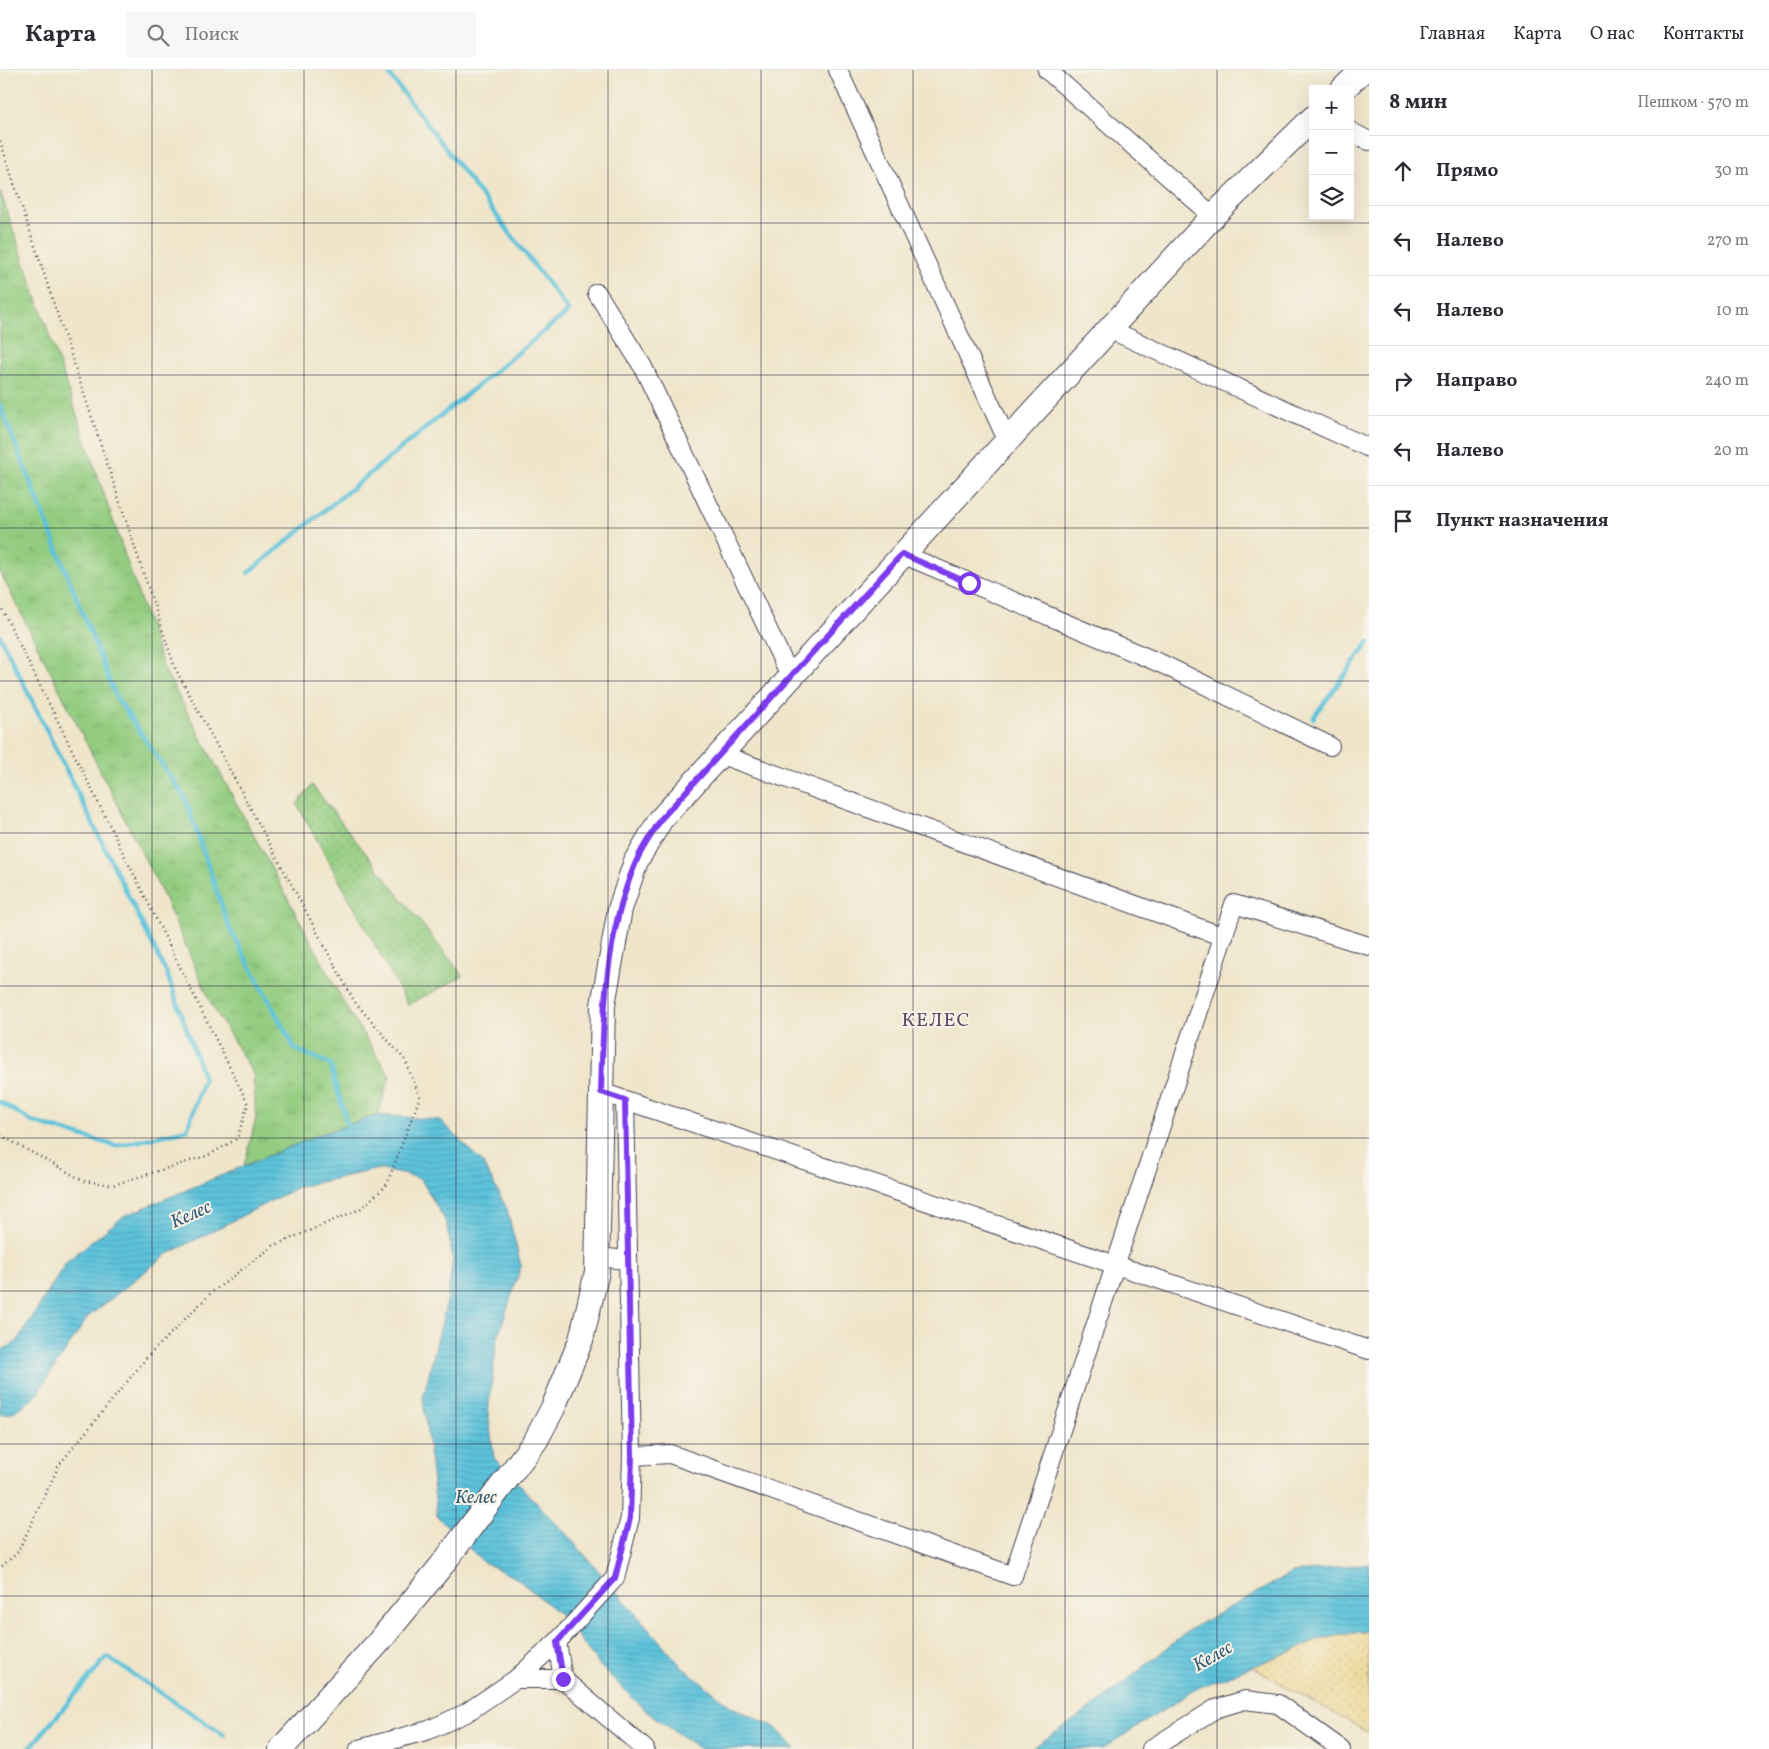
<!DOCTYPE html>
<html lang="ru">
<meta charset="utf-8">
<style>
:root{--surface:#fff;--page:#f7f7f7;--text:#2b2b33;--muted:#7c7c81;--line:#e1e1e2}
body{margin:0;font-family:Vollkorn,serif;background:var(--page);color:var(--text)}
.controls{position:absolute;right:15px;top:15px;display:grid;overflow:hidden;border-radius:0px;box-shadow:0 5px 20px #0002}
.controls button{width:45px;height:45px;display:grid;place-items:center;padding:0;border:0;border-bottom:1px solid var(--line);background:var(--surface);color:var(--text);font:25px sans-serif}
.stop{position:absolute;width:15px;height:15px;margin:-11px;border:4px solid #7c3aed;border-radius:50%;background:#fff}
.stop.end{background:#7c3aed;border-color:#fff;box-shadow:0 1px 5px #0008}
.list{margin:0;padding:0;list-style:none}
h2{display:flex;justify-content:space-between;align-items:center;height:65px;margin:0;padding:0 20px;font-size:21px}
h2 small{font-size:16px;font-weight:400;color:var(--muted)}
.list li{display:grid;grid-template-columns:32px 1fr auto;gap:15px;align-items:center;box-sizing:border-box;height:70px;padding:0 20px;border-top:1px solid var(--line)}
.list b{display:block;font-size:19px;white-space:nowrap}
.list em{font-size:16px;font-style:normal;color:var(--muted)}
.icon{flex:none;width:28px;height:28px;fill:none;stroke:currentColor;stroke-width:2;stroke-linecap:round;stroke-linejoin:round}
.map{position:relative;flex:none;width:1369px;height:1679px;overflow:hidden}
header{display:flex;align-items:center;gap:30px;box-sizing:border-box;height:70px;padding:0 25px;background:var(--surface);border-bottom:1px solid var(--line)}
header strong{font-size:24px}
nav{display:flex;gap:28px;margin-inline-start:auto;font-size:18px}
.search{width:350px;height:45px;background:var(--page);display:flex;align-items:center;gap:12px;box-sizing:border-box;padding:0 18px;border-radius:0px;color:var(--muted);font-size:19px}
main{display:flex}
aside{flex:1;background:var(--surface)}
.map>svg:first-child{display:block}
.grass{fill:url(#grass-tufts);stroke:#5a775e}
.sand{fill:url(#sand-dots);stroke:#887e6c}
.garden{fill:url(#garden-dots);stroke:#5a775e}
.water{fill:url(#water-rules);stroke:#3f728a}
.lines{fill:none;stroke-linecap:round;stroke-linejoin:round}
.stream{stroke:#5cc2da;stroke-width:4.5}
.minor-casing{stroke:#413f50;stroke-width:20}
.secondary-casing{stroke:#413f50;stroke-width:26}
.path{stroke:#413f50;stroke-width:2.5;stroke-dasharray:1 4;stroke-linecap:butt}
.minor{stroke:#fff;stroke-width:18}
.secondary{stroke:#fff;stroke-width:24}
.route{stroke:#7c3aed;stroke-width:6}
.grid{fill:none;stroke:#22223b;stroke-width:1;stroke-opacity:0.55}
.labels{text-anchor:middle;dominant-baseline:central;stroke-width:4;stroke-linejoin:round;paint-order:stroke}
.water-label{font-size:19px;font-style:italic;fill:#365a73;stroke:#f7f3e8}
.quarter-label{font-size:20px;letter-spacing:1px;fill:#5e4d65;stroke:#f7f3e8}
</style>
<header>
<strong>Карта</strong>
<div class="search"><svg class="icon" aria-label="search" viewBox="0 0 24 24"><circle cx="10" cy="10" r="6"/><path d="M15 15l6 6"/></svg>Поиск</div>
<nav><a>Главная</a><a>Карта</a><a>О нас</a><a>Контакты</a></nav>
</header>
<main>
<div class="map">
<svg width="1369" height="1679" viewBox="0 0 1369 1679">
<defs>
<pattern id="grass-tufts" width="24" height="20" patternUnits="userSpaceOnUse" patternTransform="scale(1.25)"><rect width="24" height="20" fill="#93cc80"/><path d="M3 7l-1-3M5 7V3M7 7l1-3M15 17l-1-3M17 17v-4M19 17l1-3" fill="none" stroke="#7eaf70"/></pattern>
<pattern id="sand-dots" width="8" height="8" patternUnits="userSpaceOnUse" patternTransform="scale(1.25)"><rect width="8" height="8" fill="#eeda9e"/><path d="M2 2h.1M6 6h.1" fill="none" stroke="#ccbb89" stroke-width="1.8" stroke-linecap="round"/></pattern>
<pattern id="garden-dots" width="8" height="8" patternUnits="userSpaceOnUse" patternTransform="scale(1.25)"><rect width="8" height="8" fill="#93cc80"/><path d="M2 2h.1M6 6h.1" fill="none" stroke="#7eaf70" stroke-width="1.8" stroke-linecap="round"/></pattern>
<pattern id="water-rules" width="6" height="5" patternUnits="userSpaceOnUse" patternTransform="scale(1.25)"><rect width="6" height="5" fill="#5cc2da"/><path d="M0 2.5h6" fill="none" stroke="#50a6bc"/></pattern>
</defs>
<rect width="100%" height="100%" fill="#f7f3e8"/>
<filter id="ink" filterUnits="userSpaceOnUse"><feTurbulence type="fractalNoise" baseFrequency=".02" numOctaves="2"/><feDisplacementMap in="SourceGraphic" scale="10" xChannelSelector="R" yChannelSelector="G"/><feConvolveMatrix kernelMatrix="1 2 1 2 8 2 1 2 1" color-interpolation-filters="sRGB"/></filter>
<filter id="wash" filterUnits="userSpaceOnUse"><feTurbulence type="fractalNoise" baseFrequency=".0096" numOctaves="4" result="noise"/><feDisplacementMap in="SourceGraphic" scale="20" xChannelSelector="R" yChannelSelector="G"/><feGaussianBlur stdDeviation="1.12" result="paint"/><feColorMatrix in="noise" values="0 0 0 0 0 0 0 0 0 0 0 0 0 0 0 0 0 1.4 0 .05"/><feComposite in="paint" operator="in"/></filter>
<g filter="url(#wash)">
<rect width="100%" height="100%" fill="#efe5ca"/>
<path class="grass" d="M0,121L164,599L349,942L390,1006L378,1045L316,1066L244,1096L256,1048L253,1004L212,935L164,827L0,502Z"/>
<path class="sand" d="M1369,1561V1663L1250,1596L1330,1566Z"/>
<path class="garden" d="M312,715L463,906L408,935L297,734Z"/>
<g class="water">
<path d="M378,1045L440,1050L483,1093L507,1139L521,1196L497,1270L488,1342L494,1388L570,1468L682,1597L732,1637L775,1657L796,1679H701L647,1642L601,1597L562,1546L516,1508L483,1492L437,1446L423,1328L447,1231L453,1188L446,1152L420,1108L378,1099L298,1117L166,1185L88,1247L35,1327L12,1343L0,1345V1281L17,1272L66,1192L124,1146L316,1066Z"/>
<path d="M1369,1493V1561L1330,1566L1198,1618L1102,1679H1031L1100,1632L1192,1558L1292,1503Z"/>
</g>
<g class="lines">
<g class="stream">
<path d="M0,335L116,627L185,728L229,857L295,979L330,994L349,1060"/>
<path d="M248,503L569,241L386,0"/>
<path d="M0,566L167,904L204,1008L187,1060L116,1076L33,1052L0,1032"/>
<path d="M1313,648L1369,572"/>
<path d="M29,1679L107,1587L224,1665"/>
</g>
</g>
</g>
<g filter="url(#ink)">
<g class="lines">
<g class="minor-casing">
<g id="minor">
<path d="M838,0L1007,370"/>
<path d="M1047,0L1213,146"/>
<path d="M1350,61L1369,71"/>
<path d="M597,223L643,297L790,606"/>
<path d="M1109,259L1369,378"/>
<path d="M902,484L1162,594L1330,676"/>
<path d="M719,684L1224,867"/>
<path d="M601,1022L1369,1280"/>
<path d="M597,1187L628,1190"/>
<path d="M632,1386L670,1384L1013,1506L1234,834L1369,876"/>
<path d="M557,1572L563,1609L645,1679"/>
<path d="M516,1609H563"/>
<path d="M359,1679L429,1660L466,1643L516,1609L557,1572L615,1508L630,1448L632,1386L625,1030"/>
<path d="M1151,1679L1215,1639L1245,1630L1278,1634L1341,1679"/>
</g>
</g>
<g class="secondary-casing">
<g id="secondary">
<path d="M1343,19L1363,0"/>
<path d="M281,1679L378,1573L442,1495L536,1370L553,1338L581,1270L597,1202L603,935L620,839L636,791L661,749L1213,146L1313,48"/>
</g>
</g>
<g class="path">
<path d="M0,71L175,598L354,931L405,990L420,1027L386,1116L360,1139L273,1176L212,1222L149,1285L59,1395L18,1482L0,1498"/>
<path d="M0,535L248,1034L237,1069L209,1085L113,1115L84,1111L0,1065"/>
</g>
<use href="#minor" class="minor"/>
<use href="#secondary" class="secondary"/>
</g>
</g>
<g class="lines" filter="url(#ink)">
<path class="route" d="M563,1609L557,1572L615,1508L630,1448L632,1386L625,1030L601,1022C603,945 605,864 636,792C642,777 653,763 661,749L902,484L969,513"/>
</g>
<path class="grid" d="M152,0V1679M304,0V1679M456,0V1679M608,0V1679M761,0V1679M913,0V1679M1065,0V1679M1217,0V1679M0,153H1369M0,305H1369M0,458H1369M0,611H1369M0,763H1369M0,916H1369M0,1068H1369M0,1221H1369M0,1374H1369M0,1526H1369"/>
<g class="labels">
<g class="water-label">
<text transform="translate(191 1145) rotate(-24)">Келес</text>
<text x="476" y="1428">Келес</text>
<text transform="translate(1213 1587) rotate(-30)">Келес</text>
</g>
<g class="quarter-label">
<text x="936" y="951">КЕЛЕС</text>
</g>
</g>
</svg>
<div class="controls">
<button>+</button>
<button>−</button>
<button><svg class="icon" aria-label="layers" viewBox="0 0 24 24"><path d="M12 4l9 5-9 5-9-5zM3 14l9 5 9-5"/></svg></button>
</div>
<div class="stop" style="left:969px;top:513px"></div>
<div class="stop end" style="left:563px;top:1609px"></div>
</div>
<aside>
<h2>8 мин<small>Пешком · 570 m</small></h2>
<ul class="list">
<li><svg class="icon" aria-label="ahead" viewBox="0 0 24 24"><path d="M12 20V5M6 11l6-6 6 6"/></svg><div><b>Прямо</b></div><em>30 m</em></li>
<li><svg class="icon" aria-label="left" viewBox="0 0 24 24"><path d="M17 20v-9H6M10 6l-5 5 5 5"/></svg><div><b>Налево</b></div><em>270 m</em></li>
<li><svg class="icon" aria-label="left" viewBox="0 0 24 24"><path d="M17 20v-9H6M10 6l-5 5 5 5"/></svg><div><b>Налево</b></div><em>10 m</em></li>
<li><svg class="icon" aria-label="right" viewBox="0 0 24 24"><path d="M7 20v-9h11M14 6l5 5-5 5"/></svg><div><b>Направо</b></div><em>240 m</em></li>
<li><svg class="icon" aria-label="left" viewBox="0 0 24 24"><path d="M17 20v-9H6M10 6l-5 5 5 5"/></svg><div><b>Налево</b></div><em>20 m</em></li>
<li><svg class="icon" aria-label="arrive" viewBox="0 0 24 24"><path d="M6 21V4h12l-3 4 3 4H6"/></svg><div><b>Пункт назначения</b></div></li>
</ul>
</aside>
</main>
